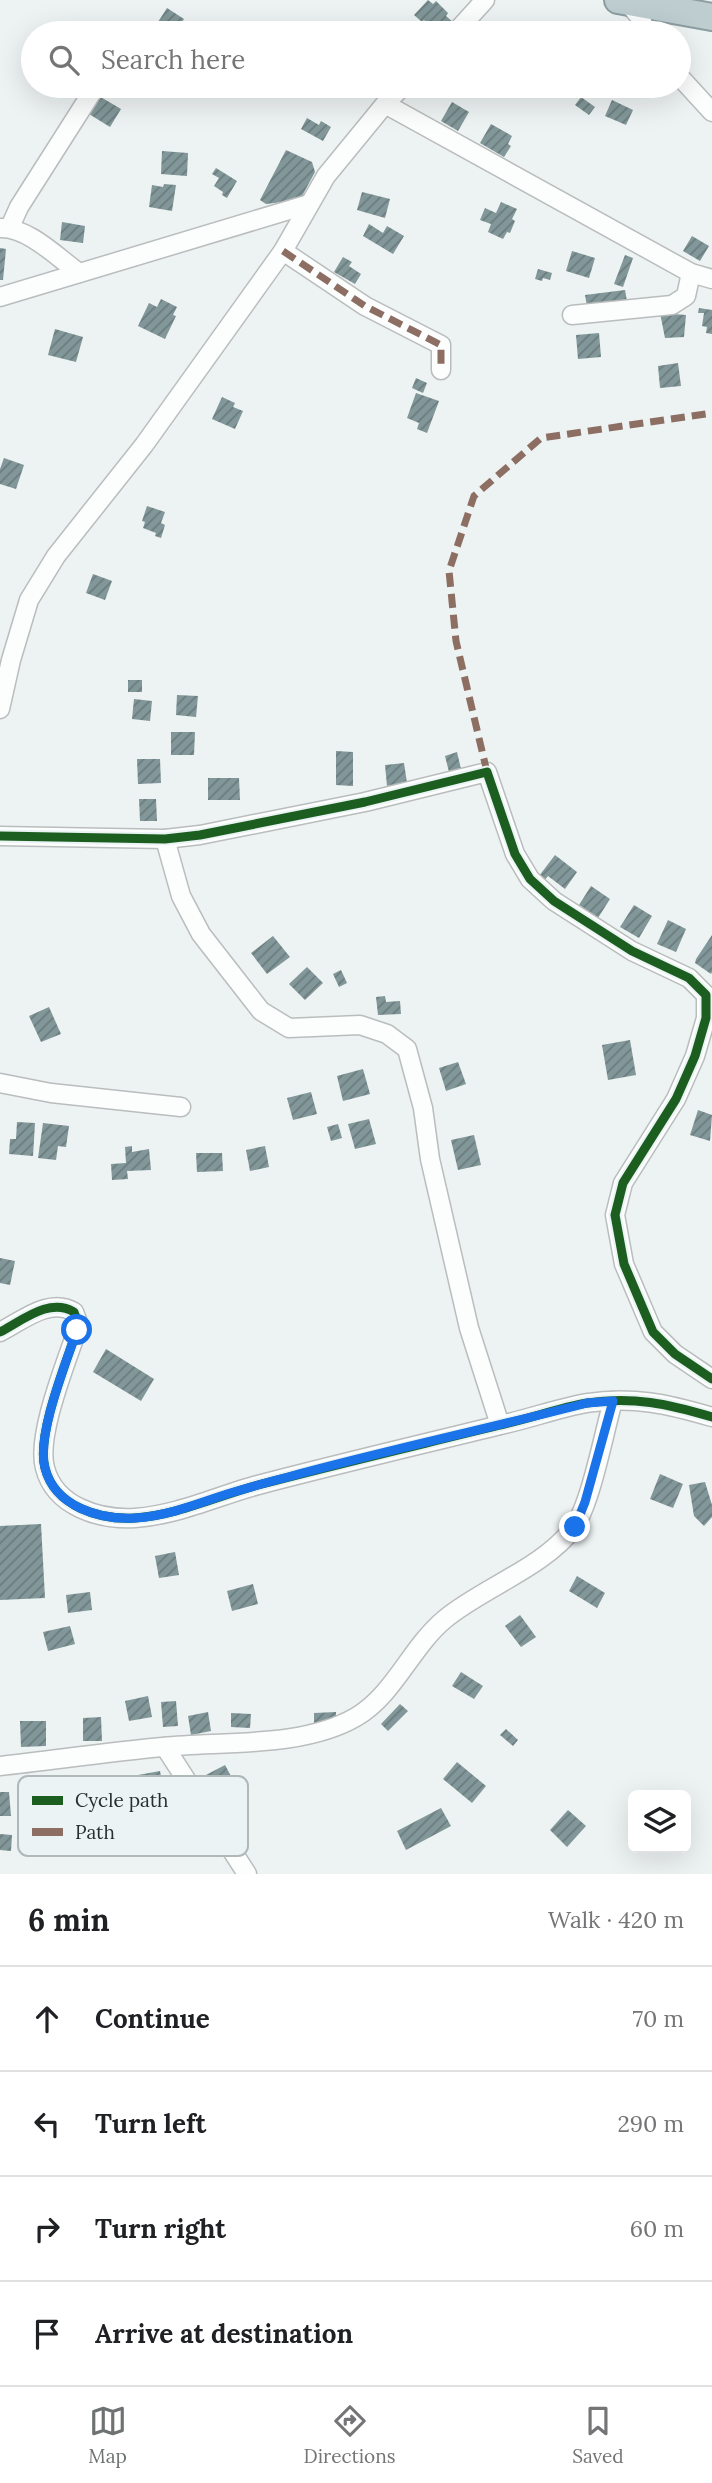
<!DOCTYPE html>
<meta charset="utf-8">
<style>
:root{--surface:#fff;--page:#f2f2f2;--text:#202124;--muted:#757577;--line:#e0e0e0;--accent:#6e7272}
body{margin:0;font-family:Lora,serif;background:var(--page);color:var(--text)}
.controls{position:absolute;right:21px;bottom:21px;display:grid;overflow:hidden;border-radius:10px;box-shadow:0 7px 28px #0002}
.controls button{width:63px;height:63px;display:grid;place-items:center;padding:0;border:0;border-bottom:2px solid var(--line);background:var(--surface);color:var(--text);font:35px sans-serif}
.stop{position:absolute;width:21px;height:21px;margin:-16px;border:5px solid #1a73e8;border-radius:50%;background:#fff}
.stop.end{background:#1a73e8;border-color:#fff;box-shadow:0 2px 7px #0008}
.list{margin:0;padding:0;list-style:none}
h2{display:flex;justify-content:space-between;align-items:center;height:91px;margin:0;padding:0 28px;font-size:30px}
h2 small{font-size:23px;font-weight:400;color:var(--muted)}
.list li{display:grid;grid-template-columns:46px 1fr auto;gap:21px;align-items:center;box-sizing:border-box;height:105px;padding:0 28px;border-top:2px solid var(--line)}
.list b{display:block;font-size:26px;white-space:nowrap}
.list em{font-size:23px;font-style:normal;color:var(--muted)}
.icon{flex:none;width:38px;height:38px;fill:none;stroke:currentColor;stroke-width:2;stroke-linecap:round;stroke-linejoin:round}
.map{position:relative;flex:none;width:712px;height:1874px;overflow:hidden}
.search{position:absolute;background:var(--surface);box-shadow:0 7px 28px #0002;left:21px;right:21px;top:21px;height:77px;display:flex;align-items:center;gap:18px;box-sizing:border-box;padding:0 24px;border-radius:38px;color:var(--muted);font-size:26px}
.sheet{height:511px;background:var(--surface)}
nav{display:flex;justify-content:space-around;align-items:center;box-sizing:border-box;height:98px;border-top:2px solid var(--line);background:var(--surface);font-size:19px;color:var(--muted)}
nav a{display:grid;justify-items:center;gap:4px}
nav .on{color:var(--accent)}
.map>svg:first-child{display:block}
.building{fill:url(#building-hatch)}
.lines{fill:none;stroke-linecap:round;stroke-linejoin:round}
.minor-casing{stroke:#babdbd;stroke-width:21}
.highway-casing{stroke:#8c9ea1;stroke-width:30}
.minor{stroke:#fcfdfd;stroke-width:18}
.highway{stroke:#bdcdd0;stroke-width:26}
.quiet{stroke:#8d6e63;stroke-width:7;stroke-dasharray:14 7;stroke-linecap:butt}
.cycleway-casing{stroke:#ebf3f4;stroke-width:13}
.cycleway{stroke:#1b5e20;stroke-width:9}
.route{stroke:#1a73e8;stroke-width:9}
.key{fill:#ebf3f4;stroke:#b1b8b8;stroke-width:2}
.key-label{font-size:19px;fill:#2a2d2d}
</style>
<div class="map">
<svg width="712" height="1874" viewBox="0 0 712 1874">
<defs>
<pattern id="building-hatch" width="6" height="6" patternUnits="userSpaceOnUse" patternTransform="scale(1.75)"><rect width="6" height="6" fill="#829799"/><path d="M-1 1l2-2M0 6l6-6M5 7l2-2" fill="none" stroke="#6b7c7d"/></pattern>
</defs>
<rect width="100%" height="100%" fill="#edf2f2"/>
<g class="building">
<path d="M428,0L433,4L436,1L448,13L446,16L454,23L444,33H437L424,20L422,22L414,15Z"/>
<path d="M167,8L184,19L175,33H151Z"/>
<path d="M99,96L121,109L110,127L89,114Z"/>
<path d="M581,97L595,107L589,115L575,105Z"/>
<path d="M612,100L633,110L626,125L605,116Z"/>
<path d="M452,102L469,112L458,131L441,121Z"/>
<path d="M307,118L319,125L321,121L331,127L323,141L301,129Z"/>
<path d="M491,124L512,136L508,144L511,146L504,157L480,143Z"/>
<path d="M286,150L312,162L315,172L300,200L266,204L260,200Z"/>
<path d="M162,151L188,153L187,176L161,174Z"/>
<path d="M216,168L237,181L227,198L222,195L223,192L214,186L219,178L212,174Z"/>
<path d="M164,184L176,185L172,211L149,207L152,185L163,187Z"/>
<path d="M362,192L390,199L385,218L357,210Z"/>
<path d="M501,202L517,209L512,219L515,221L510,233L507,232L503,239L488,232L491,224L480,220L485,208L496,213Z"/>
<path d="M62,222L85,226L83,243L60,240Z"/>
<path d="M369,224L383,233L387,226L404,236L393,254L363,236Z"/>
<path d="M692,236L709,246L700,261L683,251Z"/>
<path d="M0,248L6,249L3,280H0Z"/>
<path d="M572,251L595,258L589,278L566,271Z"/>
<path d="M625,255L633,258L623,287L614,284Z"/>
<path d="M343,257L352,262L349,266L361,274L355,284L334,272Z"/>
<path d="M538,269L552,273L550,280L543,278L542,281L535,279Z"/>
<path d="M625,290L627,301L587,306L585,295Z"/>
<path d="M161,299L177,307L173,315L176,316L165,339L138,326L149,303L157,307Z"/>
<path d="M699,308L712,310V334L706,333L707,327L702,326L704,313H698Z"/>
<path d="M660,313L686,315L684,337L665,338Z"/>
<path d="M55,329L83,337L76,362L48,355Z"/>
<path d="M599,333L601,357L578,359L576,335Z"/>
<path d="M678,363L681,386L660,388L658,366Z"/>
<path d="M416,378L427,383L423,393L412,388Z"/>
<path d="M416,393L439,401L427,433L417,429L419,423L407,418Z"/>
<path d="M222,397L235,403L233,407L243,411L235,429L212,419Z"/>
<path d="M4,458L24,465L16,489L0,484V469Z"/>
<path d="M147,506L165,512L161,523L165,525L161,538L155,536L156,533L143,528L145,522L142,521Z"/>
<path d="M93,574L112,581L105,600L86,593Z"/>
<rect x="128" y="680" width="14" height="12"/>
<path d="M177,695L198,696L196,717L176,715Z"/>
<path d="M134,699L152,701L150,721L132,719Z"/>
<path d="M171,732H195L194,755H171Z"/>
<path d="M336,751L353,752V786L336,785Z"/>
<path d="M457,752L462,773L450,776L445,756Z"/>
<path d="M137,759H160L161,783L138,784Z"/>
<path d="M404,763L407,783L387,786L385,765Z"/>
<path d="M208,778H239L240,800H208Z"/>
<path d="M139,799H156L157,821H140Z"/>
<path d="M555,855L577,872L565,889L548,876L544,881L539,876Z"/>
<path d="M591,886L610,899L598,918L579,905Z"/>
<path d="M634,905L652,916L639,938L620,927Z"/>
<path d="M668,920L686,929L676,952L657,944Z"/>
<path d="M712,935V972L711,974L695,963L696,959Z"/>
<path d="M273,936L290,957L267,974L251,953Z"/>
<path d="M307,967L323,983L305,1000L289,984Z"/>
<path d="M341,970L347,983L339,987L333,974Z"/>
<path d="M385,996L386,1002L400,1001L401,1014L378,1015L376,997Z"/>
<path d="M49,1007L61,1034L41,1042L29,1016Z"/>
<path d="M630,1040L636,1075L608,1080L602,1045Z"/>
<path d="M458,1062L466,1084L446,1091L439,1068Z"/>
<path d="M363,1069L370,1094L343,1101L337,1076Z"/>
<path d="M311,1092L317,1114L293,1120L287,1098Z"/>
<path d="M698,1110L712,1115L710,1141L690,1135Z"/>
<path d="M369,1119L376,1144L355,1149L348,1124Z"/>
<path d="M17,1122L35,1123L33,1156L9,1154L10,1139H16Z"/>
<path d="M43,1123L69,1126L66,1147L58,1146L56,1160L38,1158Z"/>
<path d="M338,1124L342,1138L331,1141L327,1127Z"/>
<path d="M474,1135L481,1165L458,1170L451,1140Z"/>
<path d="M132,1146V1152L149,1149L151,1170L127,1171L128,1179L112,1180L111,1164L126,1163L125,1147Z"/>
<path d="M265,1146L269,1167L250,1171L246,1150Z"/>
<path d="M196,1153H222L223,1171L197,1172Z"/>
<path d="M0,1258L15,1261L10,1285L0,1283Z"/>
<path d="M106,1349L154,1379L141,1401L93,1372Z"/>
<path d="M660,1474L683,1484L673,1508L650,1499Z"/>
<path d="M705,1482L712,1505V1517L704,1526L694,1516L689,1485Z"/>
<path d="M41,1524L45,1598L0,1600V1526Z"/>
<path d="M175,1552L179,1575L159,1578L155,1556Z"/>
<path d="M577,1576L605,1593L597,1608L569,1591Z"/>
<path d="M253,1584L258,1604L232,1611L227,1591Z"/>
<path d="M90,1592L92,1610L68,1613L66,1595Z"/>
<path d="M520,1615L536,1637L521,1647L505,1626Z"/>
<path d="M70,1626L75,1644L48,1651L43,1632Z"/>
<path d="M461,1672L483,1686L474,1699L452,1686Z"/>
<path d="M148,1696L152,1717L129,1721L125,1701Z"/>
<path d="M176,1701L178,1726L163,1727L161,1702Z"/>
<path d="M400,1704L408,1711L388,1731L381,1724Z"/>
<path d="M208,1712L211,1731L191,1735L188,1716Z"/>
<path d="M336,1712V1722L314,1723V1713Z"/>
<path d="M231,1713L251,1714L250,1728L231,1727Z"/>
<path d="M101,1717L102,1741H83V1718Z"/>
<path d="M20,1721H46V1746L21,1747Z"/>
<path d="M506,1729L518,1740L513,1746L500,1735Z"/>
<path d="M457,1762L486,1786L472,1803L443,1779Z"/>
<path d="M225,1765L238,1789L217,1800L204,1776Z"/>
<path d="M160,1771L164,1791L133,1797L131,1787L140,1785L138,1775Z"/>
<path d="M0,1792H9L11,1816H0Z"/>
<path d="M441,1808L451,1826L406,1850L397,1831Z"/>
<path d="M568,1810L586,1826L567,1847L550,1830Z"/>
<path d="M0,1834L12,1835L11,1851L0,1850Z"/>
</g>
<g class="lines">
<g class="minor-casing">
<g id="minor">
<path d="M627,2L640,17L647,33"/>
<path d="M455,33L485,0"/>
<path d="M679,76L712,112"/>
<path d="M385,104L691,273L712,279"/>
<path d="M10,227L19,207L96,86"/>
<path d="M0,228C28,227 57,257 79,273"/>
<path d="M283,251L365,306L441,345V370"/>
<path d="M0,297L309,204"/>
<path d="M572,315L672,305L686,296L691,273"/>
<path d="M0,709L11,660L29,600L56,556L144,445L283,251L326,176L385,104L403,86"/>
<path d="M0,836L165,839L200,835L365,802L487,772L515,854L530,879L554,901L632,951L689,978L706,995V1018L695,1056L676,1099L623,1183L615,1215L624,1264L653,1332L675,1354L712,1379"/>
<path d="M165,839L181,896L201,934L261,1011L289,1028L360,1025L387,1034L407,1049L423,1108L430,1159L469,1328L500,1425"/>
<path d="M0,1083L51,1093L181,1107"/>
<path d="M0,1332C22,1321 49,1297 74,1312L77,1320V1330C66,1363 36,1436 45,1468C55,1507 100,1520 135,1518C178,1515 217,1496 258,1485C338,1464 419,1445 500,1425C529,1419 558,1408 587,1403C633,1396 668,1404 712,1417"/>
<path d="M165,1747L247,1874"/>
<path d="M0,1766C54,1760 109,1752 163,1747C223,1741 303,1748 356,1717C394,1695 411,1647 445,1619C482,1588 545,1567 574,1527C591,1503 604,1432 613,1401"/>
</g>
</g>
<g class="highway-casing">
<path id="highway" d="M618,0L712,17"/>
</g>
<use href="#minor" class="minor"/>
<use href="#highway" class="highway"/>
<g class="quiet">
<path d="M283,251L365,306L441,345V370"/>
<path d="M487,772L456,641L449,571L474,496L541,438L712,413"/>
</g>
<g class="cycleway-casing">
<g id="cycleway">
<path d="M0,836L165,839L200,835L365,802L487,772L515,854L530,879L554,901L632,951L689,978L706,995V1018L695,1056L676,1099L623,1183L615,1215L624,1264L653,1332L675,1354L712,1379"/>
<path d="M0,1332C22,1321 49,1297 74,1312L77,1320V1330C66,1363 36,1436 45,1468C55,1507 100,1520 135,1518C178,1515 217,1496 258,1485C338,1464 419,1445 500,1425C529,1419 558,1408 587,1403C633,1396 668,1404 712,1417"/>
</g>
</g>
<use href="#cycleway" class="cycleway"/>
</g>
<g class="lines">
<path class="route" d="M77,1330C66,1363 36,1436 45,1468C55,1507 100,1520 135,1518C167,1516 197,1504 227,1494C247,1488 268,1482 288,1477C387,1450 487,1429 587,1403L613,1401L585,1502L575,1527"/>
</g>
<rect x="18" y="1776" width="230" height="80" rx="10" class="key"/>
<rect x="32" y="1796" width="31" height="9" fill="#1b5e20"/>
<rect x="32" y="1828" width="31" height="8" fill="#8d6e63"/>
<g class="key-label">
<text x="75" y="1807">Cycle path</text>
<text x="75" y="1839">Path</text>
</g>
</svg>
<div class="controls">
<button><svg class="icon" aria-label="layers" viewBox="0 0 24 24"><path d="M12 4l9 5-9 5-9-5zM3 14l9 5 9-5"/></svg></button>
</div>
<div class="stop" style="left:77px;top:1330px"></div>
<div class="stop end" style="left:575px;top:1527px"></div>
<div class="search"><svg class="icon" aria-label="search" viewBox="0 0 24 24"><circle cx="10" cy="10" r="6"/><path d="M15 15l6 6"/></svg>Search here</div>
</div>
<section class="sheet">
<h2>6 min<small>Walk · 420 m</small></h2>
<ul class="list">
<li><svg class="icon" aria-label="ahead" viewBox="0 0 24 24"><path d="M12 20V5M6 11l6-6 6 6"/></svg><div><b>Continue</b></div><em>70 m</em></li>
<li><svg class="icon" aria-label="left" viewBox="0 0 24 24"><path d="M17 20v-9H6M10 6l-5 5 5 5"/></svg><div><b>Turn left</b></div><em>290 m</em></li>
<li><svg class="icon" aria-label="right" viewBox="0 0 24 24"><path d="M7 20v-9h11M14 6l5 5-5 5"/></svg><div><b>Turn right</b></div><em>60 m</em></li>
<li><svg class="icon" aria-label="arrive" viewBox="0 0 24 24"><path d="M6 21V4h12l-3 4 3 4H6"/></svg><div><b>Arrive at destination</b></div></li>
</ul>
</section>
<nav>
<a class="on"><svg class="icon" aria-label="map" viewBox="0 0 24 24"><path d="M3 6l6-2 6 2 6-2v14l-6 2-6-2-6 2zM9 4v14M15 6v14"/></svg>Map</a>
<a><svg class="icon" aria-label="directions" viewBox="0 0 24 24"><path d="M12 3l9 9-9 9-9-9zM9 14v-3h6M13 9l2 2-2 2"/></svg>Directions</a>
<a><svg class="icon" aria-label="saved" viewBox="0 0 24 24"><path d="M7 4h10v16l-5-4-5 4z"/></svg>Saved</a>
</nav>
